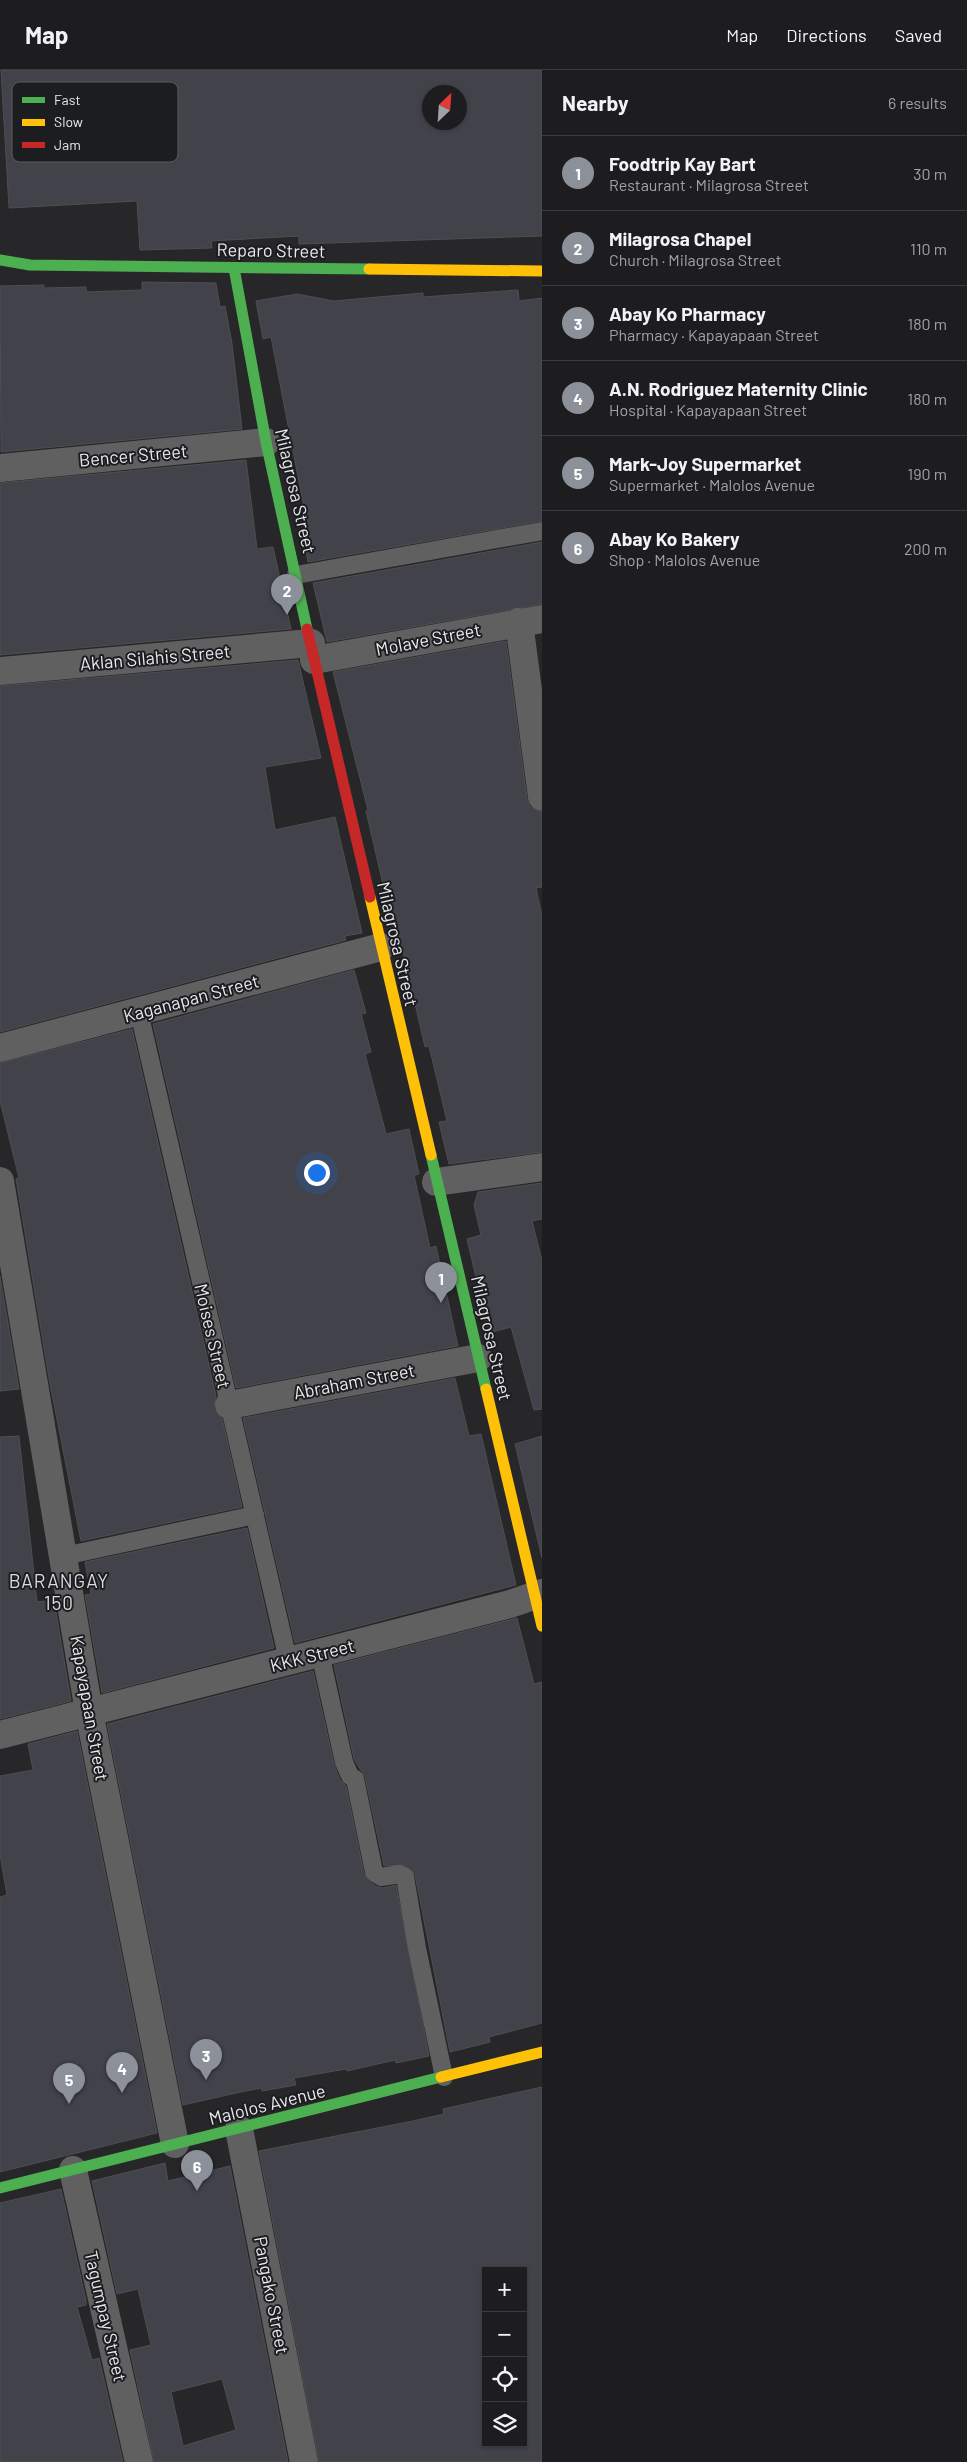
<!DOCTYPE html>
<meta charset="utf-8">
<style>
:root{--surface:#1d1d1f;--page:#252628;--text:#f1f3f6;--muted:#a0a2a4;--line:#3b3b3d;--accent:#8c9099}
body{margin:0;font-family:Barlow,sans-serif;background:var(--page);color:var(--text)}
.controls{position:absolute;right:15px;bottom:15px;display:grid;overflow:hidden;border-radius:0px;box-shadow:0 1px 4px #0004}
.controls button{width:45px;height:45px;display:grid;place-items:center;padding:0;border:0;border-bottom:1px solid var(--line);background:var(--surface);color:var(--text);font:25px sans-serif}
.compass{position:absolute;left:422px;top:15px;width:45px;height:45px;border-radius:50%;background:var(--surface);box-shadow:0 1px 4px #0004;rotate:25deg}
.you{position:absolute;left:316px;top:1102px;width:18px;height:18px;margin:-12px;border:4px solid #fff;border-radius:50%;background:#1a73e8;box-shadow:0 0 0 8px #1a73e833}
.badge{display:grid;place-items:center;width:32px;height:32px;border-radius:50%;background:var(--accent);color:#fff;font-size:16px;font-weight:700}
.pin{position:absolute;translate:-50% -41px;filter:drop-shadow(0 1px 2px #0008)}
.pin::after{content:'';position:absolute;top:26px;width:18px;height:15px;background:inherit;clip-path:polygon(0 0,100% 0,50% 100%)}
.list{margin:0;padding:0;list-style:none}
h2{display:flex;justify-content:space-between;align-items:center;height:65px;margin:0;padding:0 20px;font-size:21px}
h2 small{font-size:16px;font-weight:400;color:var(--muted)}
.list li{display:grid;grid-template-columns:32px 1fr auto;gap:15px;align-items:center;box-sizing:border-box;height:75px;padding:0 20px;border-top:1px solid var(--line)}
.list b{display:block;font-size:19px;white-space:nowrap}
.list p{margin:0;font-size:16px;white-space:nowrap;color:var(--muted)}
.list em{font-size:16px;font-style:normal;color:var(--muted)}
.icon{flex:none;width:28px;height:28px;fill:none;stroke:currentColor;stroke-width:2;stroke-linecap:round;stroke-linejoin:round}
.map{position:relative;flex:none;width:542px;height:2392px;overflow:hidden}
header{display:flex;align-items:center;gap:30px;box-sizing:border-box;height:70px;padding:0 25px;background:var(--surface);border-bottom:1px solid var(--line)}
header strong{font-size:24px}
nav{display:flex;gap:28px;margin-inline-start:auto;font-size:18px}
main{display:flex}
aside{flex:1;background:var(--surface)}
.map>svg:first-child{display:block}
.building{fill:#42424b;stroke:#4f4e50;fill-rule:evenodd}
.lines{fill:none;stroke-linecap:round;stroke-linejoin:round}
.lane{stroke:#616060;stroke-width:18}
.street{stroke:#616060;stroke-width:28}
.fast{stroke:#4caf50;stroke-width:11}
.slow{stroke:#ffc107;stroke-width:11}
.jam{stroke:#c62828;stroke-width:11}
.labels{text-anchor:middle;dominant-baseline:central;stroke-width:4;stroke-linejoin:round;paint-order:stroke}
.street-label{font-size:18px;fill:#e9e9ec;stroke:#1c1d20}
.neighbourhood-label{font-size:19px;letter-spacing:1px;fill:#dbdce1;stroke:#1c1d20}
.key{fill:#1c1d20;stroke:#5a5a5d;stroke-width:1}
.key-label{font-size:14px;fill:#e9e9ec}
</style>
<header>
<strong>Map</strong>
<nav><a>Map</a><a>Directions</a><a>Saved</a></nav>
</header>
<main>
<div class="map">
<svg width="542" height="2392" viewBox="0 0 542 2392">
<rect width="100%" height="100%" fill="#272729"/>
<g class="building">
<path d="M1,0H542V166L299,174V166L211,171L212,178L140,180L137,131L9,138ZM430,22H460V52H430Z"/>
<path d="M142,212L216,213L220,237L225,236L232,274L242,359L1,382L0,216L44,215V218L86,217V222L142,220Z"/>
<path d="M518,220L519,231L542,228V451L308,492L305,475L311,474L271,267L263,269L256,231L297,224L334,231L423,223V227Z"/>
<path d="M246,390L257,479L273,477L291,559L0,585V413Z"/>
<path d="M542,472V534L327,572L313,513Z"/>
<path d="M506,571L527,729L530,737L542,742V817L536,818L542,846V1082L449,1094L439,1052L447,1051L429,976L425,977L397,856L393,857L366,741L368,740L333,602Z"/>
<path d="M298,590L321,688L265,697L275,760L335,747L362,863L345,866L346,870L0,962V616Z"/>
<path d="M354,900L366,943L361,944L371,982L365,984L386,1064L409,1059L419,1104L414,1105L430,1178L436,1176L458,1276L236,1318L153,954Z"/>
<path d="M132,959L216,1326L214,1338L222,1348L242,1437L81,1471L50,1314L16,1109L19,1108L0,1031V993Z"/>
<path d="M542,1113V1149L532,1151L542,1191V1339L534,1340L511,1257L489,1263L467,1169L481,1165L474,1135L478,1122Z"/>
<path d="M0,1206L19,1319L0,1321Z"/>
<path d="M455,1308L469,1366L481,1364L516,1515L295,1573L243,1348Z"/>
<path d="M19,1366L37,1532L54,1530L71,1631L0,1649V1367Z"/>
<path d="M542,1366V1488L515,1374Z"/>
<path d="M247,1458L274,1578L102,1623L85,1525L91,1524L85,1492Z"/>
<path d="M517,1548L534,1614L542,1612V1953L489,1967L490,1972L450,1982L415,1805L405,1795L384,1796L365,1707L354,1689L334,1595Z"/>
<path d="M313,1601L334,1694L340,1710L346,1716L364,1804L375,1816L383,1818L396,1815L429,1986L396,1993L395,1990L347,2001L346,1999L294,2008L296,2015L262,2021L261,2018L236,2023L183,2035L107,1654Z"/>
<path d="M77,1661L157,2063L0,2102V1827L7,1825L0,1785V1706L33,1700L28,1674Z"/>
<path d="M542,2017V2392H319L259,2081L413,2051L444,2044L443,2039ZM486,2201H523V2373H486Z"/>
<path d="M165,2093L168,2111L230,2096L288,2392H154L130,2280L151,2275L138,2219L117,2224L92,2111ZM222,2309L236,2360L183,2376L171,2322Z"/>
<path d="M61,2119L86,2230V2235L77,2237L92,2290L99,2288L123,2392H0V2133Z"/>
</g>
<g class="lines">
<g class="lane">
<path d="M296,505L542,461"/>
<path d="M139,942L288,1590"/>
<path d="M64,1486L255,1445"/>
<path d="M320,1583L344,1692L350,1706L355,1709L374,1802L381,1807L400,1804L405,1807L417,1878L444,2007"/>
</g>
<g class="street">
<path d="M0,398L266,372"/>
<path d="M519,552L542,727"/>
<path d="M314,590L542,549"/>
<path d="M0,601L311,573"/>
<path d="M0,978L381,877"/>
<path d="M0,1111L89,1642L175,2074"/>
<path d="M436,1112L542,1097"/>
<path d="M229,1335L478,1288"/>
<path d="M0,1665L510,1534L542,1523"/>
<path d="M239,2059L304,2392"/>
<path d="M73,2100L139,2392"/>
</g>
<g class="fast">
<path d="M0,190L30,195L369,199"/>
<path d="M234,198L266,372L307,559"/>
<path d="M431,1085L486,1319"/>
<path d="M0,2118L441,2007"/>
</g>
<g class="slow">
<path d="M369,199L542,201"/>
<path d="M370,827L431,1085"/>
<path d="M486,1319L542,1556"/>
<path d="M441,2007L542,1982"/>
</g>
<path class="jam" d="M307,559L370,827"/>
</g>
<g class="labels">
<g class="street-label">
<text transform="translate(271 180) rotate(1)">Reparo Street</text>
<text transform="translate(133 385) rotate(-5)">Bencer Street</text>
<text transform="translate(296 421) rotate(77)">Milagrosa Street</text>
<text transform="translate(428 569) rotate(-11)">Molave Street</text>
<text transform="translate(155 587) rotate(-5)">Aklan Silahis Street</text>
<text transform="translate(398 874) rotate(77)">Milagrosa Street</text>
<text transform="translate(191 928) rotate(-15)">Kaganapan Street</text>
<text transform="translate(213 1266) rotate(77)">Moises Street</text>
<text transform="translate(492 1268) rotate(77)">Milagrosa Street</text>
<text transform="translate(354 1311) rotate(-11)">Abraham Street</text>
<text transform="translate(312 1585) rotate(-14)">KKK Street</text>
<text transform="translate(90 1638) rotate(80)">Kapayapaan Street</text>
<text transform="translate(267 2034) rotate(-14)">Malolos Avenue</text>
<text transform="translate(272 2225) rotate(79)">Pangako Street</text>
<text transform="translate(106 2246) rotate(77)">Tagumpay Street</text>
</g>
<g class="neighbourhood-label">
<text x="59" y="1510">BARANGAY<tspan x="59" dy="22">150</tspan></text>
</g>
</g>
<rect x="12" y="12" width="166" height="80" rx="8" class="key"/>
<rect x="22" y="27" width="23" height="6" fill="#4caf50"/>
<rect x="22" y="49" width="23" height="7" fill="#ffc107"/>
<rect x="22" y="72" width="23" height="6" fill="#c62828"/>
<g class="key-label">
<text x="54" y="35">Fast</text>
<text x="54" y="57">Slow</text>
<text x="54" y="80">Jam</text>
</g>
</svg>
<div class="controls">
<button>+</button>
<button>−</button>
<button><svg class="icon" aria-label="locate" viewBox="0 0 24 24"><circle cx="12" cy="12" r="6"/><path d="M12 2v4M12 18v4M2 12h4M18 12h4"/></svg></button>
<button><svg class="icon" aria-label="layers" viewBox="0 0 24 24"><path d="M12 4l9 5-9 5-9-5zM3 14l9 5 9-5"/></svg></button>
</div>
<svg class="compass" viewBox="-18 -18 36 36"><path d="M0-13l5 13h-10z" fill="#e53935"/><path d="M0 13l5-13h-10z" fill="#a0a2a4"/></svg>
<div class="you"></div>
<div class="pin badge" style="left:441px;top:1233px">1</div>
<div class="pin badge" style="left:287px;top:545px">2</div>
<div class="pin badge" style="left:206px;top:2010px">3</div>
<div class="pin badge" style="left:122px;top:2023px">4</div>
<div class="pin badge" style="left:69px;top:2034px">5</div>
<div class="pin badge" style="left:197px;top:2121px">6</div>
</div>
<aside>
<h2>Nearby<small>6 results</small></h2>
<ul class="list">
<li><span class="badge">1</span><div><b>Foodtrip Kay Bart</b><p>Restaurant · Milagrosa Street</p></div><em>30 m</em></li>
<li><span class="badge">2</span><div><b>Milagrosa Chapel</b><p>Church · Milagrosa Street</p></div><em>110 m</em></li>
<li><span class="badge">3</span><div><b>Abay Ko Pharmacy</b><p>Pharmacy · Kapayapaan Street</p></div><em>180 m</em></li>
<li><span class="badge">4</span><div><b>A.N. Rodriguez Maternity Clinic</b><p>Hospital · Kapayapaan Street</p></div><em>180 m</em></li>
<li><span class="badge">5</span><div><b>Mark-Joy Supermarket</b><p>Supermarket · Malolos Avenue</p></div><em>190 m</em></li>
<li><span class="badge">6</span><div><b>Abay Ko Bakery</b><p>Shop · Malolos Avenue</p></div><em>200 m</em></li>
</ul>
</aside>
</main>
